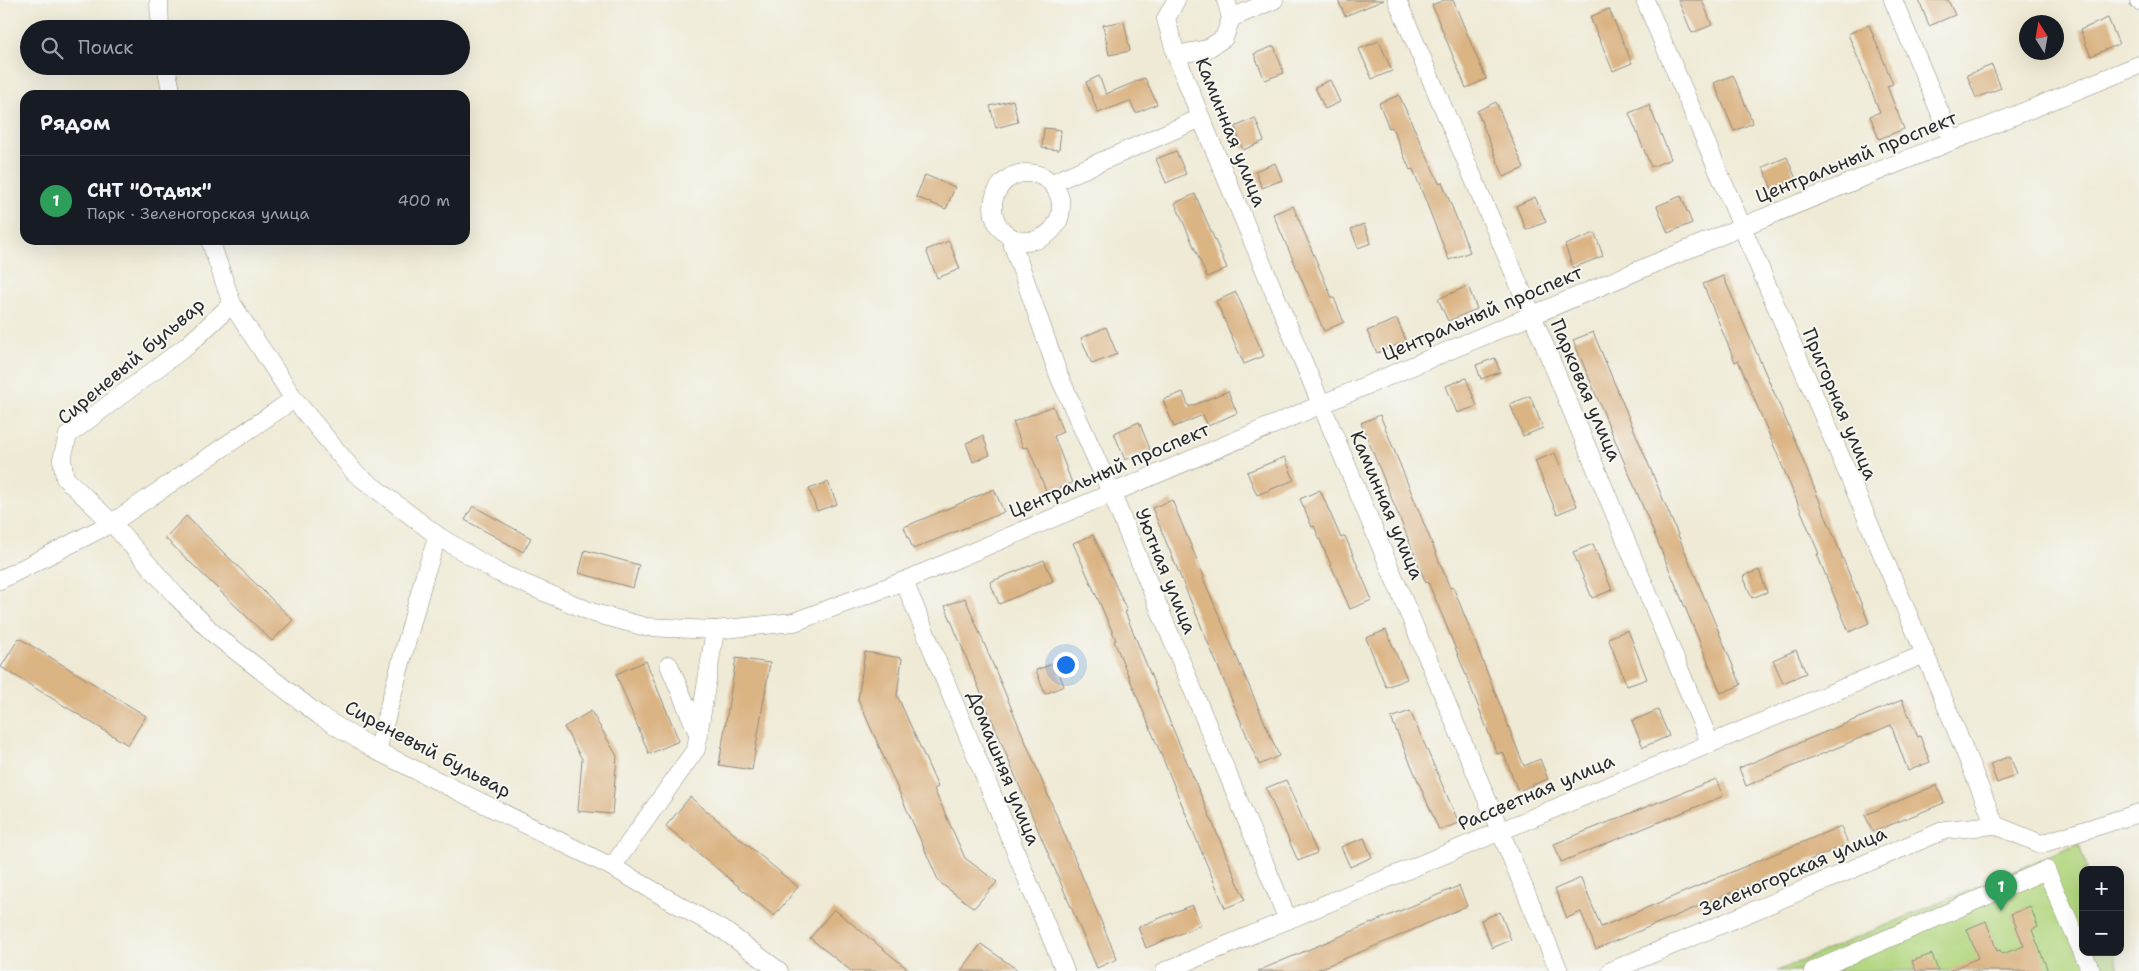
<!DOCTYPE html>
<html lang="ru">
<meta charset="utf-8">
<style>
:root{--surface:#171b24;--page:#242831;--text:#f1f3f6;--muted:#9ea1a6;--line:#363941;--accent:#c8321e}
body{margin:0;font-family:"Shantell Sans",sans-serif;background:var(--page);color:var(--text)}
.controls{position:absolute;right:15px;bottom:15px;display:grid;overflow:hidden;border-radius:10px;box-shadow:0 5px 20px #0002}
.controls button{width:45px;height:45px;display:grid;place-items:center;padding:0;border:0;border-bottom:1px solid var(--line);background:var(--surface);color:var(--text);font:25px sans-serif}
.compass{position:absolute;left:2019px;top:15px;width:45px;height:45px;border-radius:50%;background:var(--surface);box-shadow:0 5px 20px #0002;rotate:349deg}
.you{position:absolute;left:1065px;top:664px;width:18px;height:18px;margin:-12px;border:4px solid #fff;border-radius:50%;background:#1a73e8;box-shadow:0 0 0 8px #1a73e833}
.badge{display:grid;place-items:center;width:32px;height:32px;border-radius:50%;background:var(--accent);color:#fff;font-size:16px;font-weight:700}
.pin{position:absolute;translate:-50% -41px;filter:drop-shadow(0 1px 2px #0008)}
.pin::after{content:'';position:absolute;top:26px;width:18px;height:15px;background:inherit;clip-path:polygon(0 0,100% 0,50% 100%)}
.list{margin:0;padding:0;list-style:none}
h2{display:flex;justify-content:space-between;align-items:center;height:65px;margin:0;padding:0 20px;font-size:21px}
h2 small{font-size:16px;font-weight:400;color:var(--muted)}
.list li{display:grid;grid-template-columns:32px 1fr auto;gap:15px;align-items:center;box-sizing:border-box;height:90px;padding:0 20px;border-top:1px solid var(--line)}
.list b{display:block;font-size:19px;white-space:nowrap}
.list p{margin:0;font-size:16px;white-space:nowrap;color:var(--muted)}
.list em{font-size:16px;font-style:normal;color:var(--muted)}
.icon{flex:none;width:28px;height:28px;fill:none;stroke:currentColor;stroke-width:2;stroke-linecap:round;stroke-linejoin:round}
.map{position:relative;flex:none;width:2139px;height:971px;overflow:hidden}
.search{position:absolute;background:var(--surface);box-shadow:0 5px 20px #0002;left:20px;top:20px;width:450px;height:55px;display:flex;align-items:center;gap:12px;box-sizing:border-box;padding:0 18px;border-radius:28px;color:var(--muted);font-size:19px}
.panel{position:absolute;background:var(--surface);box-shadow:0 5px 20px #0002;left:20px;top:90px;width:450px;height:155px;border-radius:15px}
.map>svg:first-child{display:block}
.green{fill:#b3d781;stroke:#6f8156}
.building{fill:#dbb484}
.lines{fill:none;stroke-linecap:round;stroke-linejoin:round}
.minor-casing{stroke:#8d8a80;stroke-width:19}
.minor{stroke:#fff;stroke-width:18}
.labels{text-anchor:middle;dominant-baseline:central;stroke-width:4;stroke-linejoin:round;paint-order:stroke}
.street-label{font-size:19px;fill:#2b2b2b;stroke:#f6f6f2}
</style>
<div class="map">
<svg width="2139" height="971" viewBox="0 0 2139 971">
<rect width="100%" height="100%" fill="#f6f6f2"/>
<filter id="ink" filterUnits="userSpaceOnUse"><feTurbulence type="fractalNoise" baseFrequency=".02" numOctaves="2"/><feDisplacementMap in="SourceGraphic" scale="10" xChannelSelector="R" yChannelSelector="G"/><feConvolveMatrix kernelMatrix="1 2 1 2 8 2 1 2 1" color-interpolation-filters="sRGB"/></filter>
<filter id="wash" filterUnits="userSpaceOnUse"><feTurbulence type="fractalNoise" baseFrequency=".0096" numOctaves="4" result="noise"/><feDisplacementMap in="SourceGraphic" scale="20" xChannelSelector="R" yChannelSelector="G"/><feGaussianBlur stdDeviation="1.12" result="paint"/><feColorMatrix in="noise" values="0 0 0 0 0 0 0 0 0 0 0 0 0 0 0 0 0 1.4 0 .05"/><feComposite in="paint" operator="in"/></filter>
<g filter="url(#wash)">
<rect width="100%" height="100%" fill="#efead5"/>
<path class="green" d="M2079,844L2087,870H2083V952H2113L2119,971H1777Z"/>
<g id="blocks">
<g class="building">
<path d="M1338,0H1384L1345,16Z"/>
<path d="M1444,0H1453L1486,79L1466,88L1432,5Z"/>
<path d="M1678,0H1702L1712,25L1692,33Z"/>
<path d="M1919,0H1948L1955,15L1929,26Z"/>
<path d="M1609,9L1632,63L1613,71L1590,17Z"/>
<path d="M2108,18L2119,44L2091,56L2080,30Z"/>
<path d="M1124,21L1130,51L1109,55L1103,25Z"/>
<path d="M1869,25L1893,84L1887,86L1904,129L1879,139L1870,116L1880,112L1848,34Z"/>
<path d="M1379,41L1392,71L1372,79L1359,49Z"/>
<path d="M1274,46L1284,73L1265,80L1254,54Z"/>
<path d="M1992,65L2001,88L1976,98L1967,75Z"/>
<path d="M1733,75L1753,123L1734,131L1714,83Z"/>
<path d="M1099,76L1106,94L1145,78L1157,104L1136,113L1130,101L1098,113L1086,82Z"/>
<path d="M1330,80L1340,102L1325,109L1315,87Z"/>
<path d="M1399,95L1439,183L1442,182L1470,252L1449,260L1413,169L1410,170L1392,127L1389,128L1379,103Z"/>
<path d="M1013,100L1018,122L996,128L990,106Z"/>
<path d="M1496,102L1524,168L1504,177L1477,111Z"/>
<path d="M1649,105L1671,159L1651,167L1629,113Z"/>
<path d="M1255,118L1264,141L1243,150L1235,127Z"/>
<path d="M1044,128L1061,130L1059,150L1042,148Z"/>
<path d="M1176,151L1186,174L1166,183L1156,159Z"/>
<path d="M1787,157L1796,179L1772,189L1763,167Z"/>
<path d="M1275,163L1282,180L1262,188L1255,171Z"/>
<path d="M925,175L955,187L946,209L916,197Z"/>
<path d="M1195,194L1227,268L1207,277L1175,203Z"/>
<path d="M1681,196L1692,223L1668,233L1657,206Z"/>
<path d="M1535,197L1546,222L1526,230L1516,206Z"/>
<path d="M1293,206L1332,298H1334L1344,322L1324,331L1273,214Z"/>
<path d="M1364,224L1371,243L1358,248L1351,229Z"/>
<path d="M1595,233L1603,256L1573,268L1565,245Z"/>
<path d="M949,241L960,269L937,278L926,250Z"/>
<path d="M1723,276L1796,443L1869,623L1849,632L1817,554H1819L1738,360L1735,362L1703,284Z"/>
<path d="M1468,286L1477,309L1448,321L1438,299Z"/>
<path d="M1236,292L1264,356L1244,364L1216,301Z"/>
<path d="M1397,319L1406,341L1377,353L1367,331Z"/>
<path d="M1106,327L1117,354L1092,364L1081,338Z"/>
<path d="M1593,332L1741,685L1721,693L1573,340Z"/>
<path d="M1495,358L1500,372L1481,379L1476,365Z"/>
<path d="M1466,378L1477,406L1457,413L1446,386Z"/>
<path d="M1228,391L1237,413L1208,426L1203,415L1174,427L1163,400L1183,392L1189,407Z"/>
<path d="M1530,396L1543,428L1523,436L1510,404Z"/>
<path d="M1053,406L1063,432L1054,436L1072,483L1047,493L1028,447L1023,448L1013,422Z"/>
<path d="M1380,415L1450,588L1453,587L1472,634L1524,766L1540,759L1548,779L1518,791L1503,752L1497,754L1445,622L1428,582L1426,583L1361,423Z"/>
<path d="M1139,422L1150,449L1125,460L1114,433Z"/>
<path d="M983,436L990,455L973,462L966,443Z"/>
<path d="M1555,453L1577,506L1557,514L1535,461Z"/>
<path d="M1285,457L1294,480L1257,495L1247,472Z"/>
<path d="M828,482L837,504L817,511L809,489Z"/>
<path d="M994,489L1004,512L913,549L904,527Z"/>
<path d="M1320,490L1341,538L1345,536L1372,600L1350,609L1314,526L1312,527L1300,499Z"/>
<path d="M1172,500L1204,577L1203,578L1279,756L1259,765L1152,508Z"/>
<path d="M473,506L531,538L523,552L465,520Z"/>
<path d="M186,516L293,620L272,641L165,538Z"/>
<path d="M1093,535L1127,611L1125,612L1165,710L1245,900L1225,908L1114,641L1116,640L1073,543Z"/>
<path d="M1593,544L1612,590L1592,598L1573,552Z"/>
<path d="M585,550L639,565L633,588L579,573Z"/>
<path d="M1044,560L1053,581L999,604L990,582Z"/>
<path d="M1759,570L1767,592L1752,598L1743,576Z"/>
<path d="M965,598L1117,959L1097,968L1016,778L945,606Z"/>
<path d="M1386,630L1407,679L1386,687L1366,638Z"/>
<path d="M1628,630L1647,679L1627,686L1608,638Z"/>
<path d="M19,638L146,716L128,745L1,667Z"/>
<path d="M1796,650L1806,673L1783,683L1773,660Z"/>
<path d="M865,652L902,658L897,695L938,787L934,789L965,858L997,882L974,908L939,882L858,699Z"/>
<path d="M736,658L770,663L752,770L719,765Z"/>
<path d="M646,661L679,741L649,754L616,674Z"/>
<path d="M1055,663L1064,686L1045,694L1036,670Z"/>
<path d="M1902,700L1918,737L1920,736L1930,762L1908,771L1891,725L1746,786L1739,768Z"/>
<path d="M1658,710L1669,736L1643,747L1632,721Z"/>
<path d="M591,711L617,756L612,814L578,811L582,759L564,727Z"/>
<path d="M1410,711L1459,823L1439,830L1391,718Z"/>
<path d="M2010,756L2017,775L1997,783L1990,764Z"/>
<path d="M1716,779L1723,796L1561,862L1554,844Z"/>
<path d="M1286,780L1317,853L1298,861L1266,788Z"/>
<path d="M1937,785L1944,803L1873,832L1865,815Z"/>
<path d="M690,797L798,887L774,916L666,826Z"/>
<path d="M1841,826L1848,844L1596,949L1581,912L1567,918L1555,889L1581,878L1601,927Z"/>
<path d="M1364,838L1372,857L1350,867L1341,847Z"/>
<path d="M1459,886L1467,906L1385,942L1314,971H1258Z"/>
<path d="M1192,905L1201,925L1146,948L1138,927Z"/>
<path d="M2030,906L2038,927L2032,930L2048,971H1948L1978,958L1967,929L1986,921L1997,951L2000,950L2002,954L2024,946L2011,914Z"/>
<path d="M834,909L910,971H851L810,938Z"/>
<path d="M1500,912L1511,940L1492,948L1481,920Z"/>
<path d="M981,944L1019,971H961Z"/>
<path d="M1932,954L1938,971H1916L1912,961Z"/>
</g>
</g>
</g>
<g filter="url(#ink)">
<use href="#blocks" fill-opacity="0" stroke="#8d8a80" stroke-width="1"/>
<g class="lines">
<g class="minor-casing">
<g id="minor">
<path d="M159,0L160,29"/>
<path d="M1176,0L1166,19L1176,55L1201,118L1559,971"/>
<path d="M1397,0L1532,315L1710,743"/>
<path d="M1645,0L1925,654L1995,825"/>
<path d="M1893,0L1952,141"/>
<path d="M2139,0V1"/>
<path d="M1231,18L1274,0"/>
<path d="M1176,55L1207,49L1224,38L1231,18L1226,0"/>
<path d="M166,66L172,95"/>
<circle cx="1027" cy="207" r="34"/>
<path d="M1052,183L1201,118"/>
<path d="M1010,237L1059,376L1111,492L1288,920"/>
<path d="M210,240L232,304L294,399L355,473L438,536L497,572L594,613L646,627L715,630L794,622L904,581L1741,227L2139,65"/>
<path d="M232,304L188,345L68,435L62,459L65,478L112,523L176,596L214,634L320,716L377,751L612,867L726,932L779,971"/>
<path d="M0,580L112,523L294,399"/>
<path d="M904,581L1065,971"/>
<path d="M669,665L699,736"/>
<path d="M377,751L425,574L438,536"/>
<path d="M612,867L696,749L715,630"/>
<path d="M1165,971L1925,654"/>
<path d="M1611,971L1945,830L1995,825L2041,844L2139,813"/>
<path d="M1813,971L2046,870L2091,971"/>
</g>
</g>
<use href="#minor" class="minor"/>
</g>
</g>
<g class="labels">
<g class="street-label">
<text transform="translate(1231 132) rotate(68)">Каминная улица</text>
<text transform="translate(1856 157) rotate(-22)">Центральный проспект</text>
<text transform="translate(1482 313) rotate(-23)">Центральный проспект</text>
<text transform="translate(131 361) rotate(-40)">Сиреневый бульвар</text>
<text transform="translate(1586 390) rotate(67)">Парковая улица</text>
<text transform="translate(1840 404) rotate(67)">Пригорная улица</text>
<text transform="translate(1109 470) rotate(-23)">Центральный проспект</text>
<text transform="translate(1387 505) rotate(67)">Каминная улица</text>
<text transform="translate(1166 571) rotate(68)">Уютная улица</text>
<text transform="translate(428 749) rotate(28)">Сиреневый бульвар</text>
<text transform="translate(1004 768) rotate(68)">Домашняя улица</text>
<text transform="translate(1536 792) rotate(-23)">Рассветная улица</text>
<text transform="translate(1793 871) rotate(-23)">Зеленогорская улица</text>
</g>
</g>
</svg>
<div class="controls">
<button>+</button>
<button>−</button>
</div>
<svg class="compass" viewBox="-18 -18 36 36"><path d="M0-13l5 13h-10z" fill="#e53935"/><path d="M0 13l5-13h-10z" fill="#9ea1a6"/></svg>
<div class="you"></div>
<div class="pin badge" style="left:2001px;top:911px;background:#2e9e5b">1</div>
<div class="search"><svg class="icon" aria-label="search" viewBox="0 0 24 24"><circle cx="10" cy="10" r="6"/><path d="M15 15l6 6"/></svg>Поиск</div>
<section class="panel">
<h2>Рядом<small></small></h2>
<ul class="list">
<li><span class="badge" style="background:#2e9e5b">1</span><div><b>СНТ &quot;Отдых&quot;</b><p>Парк · Зеленогорская улица</p></div><em>400 m</em></li>
</ul>
</section>
</div>
